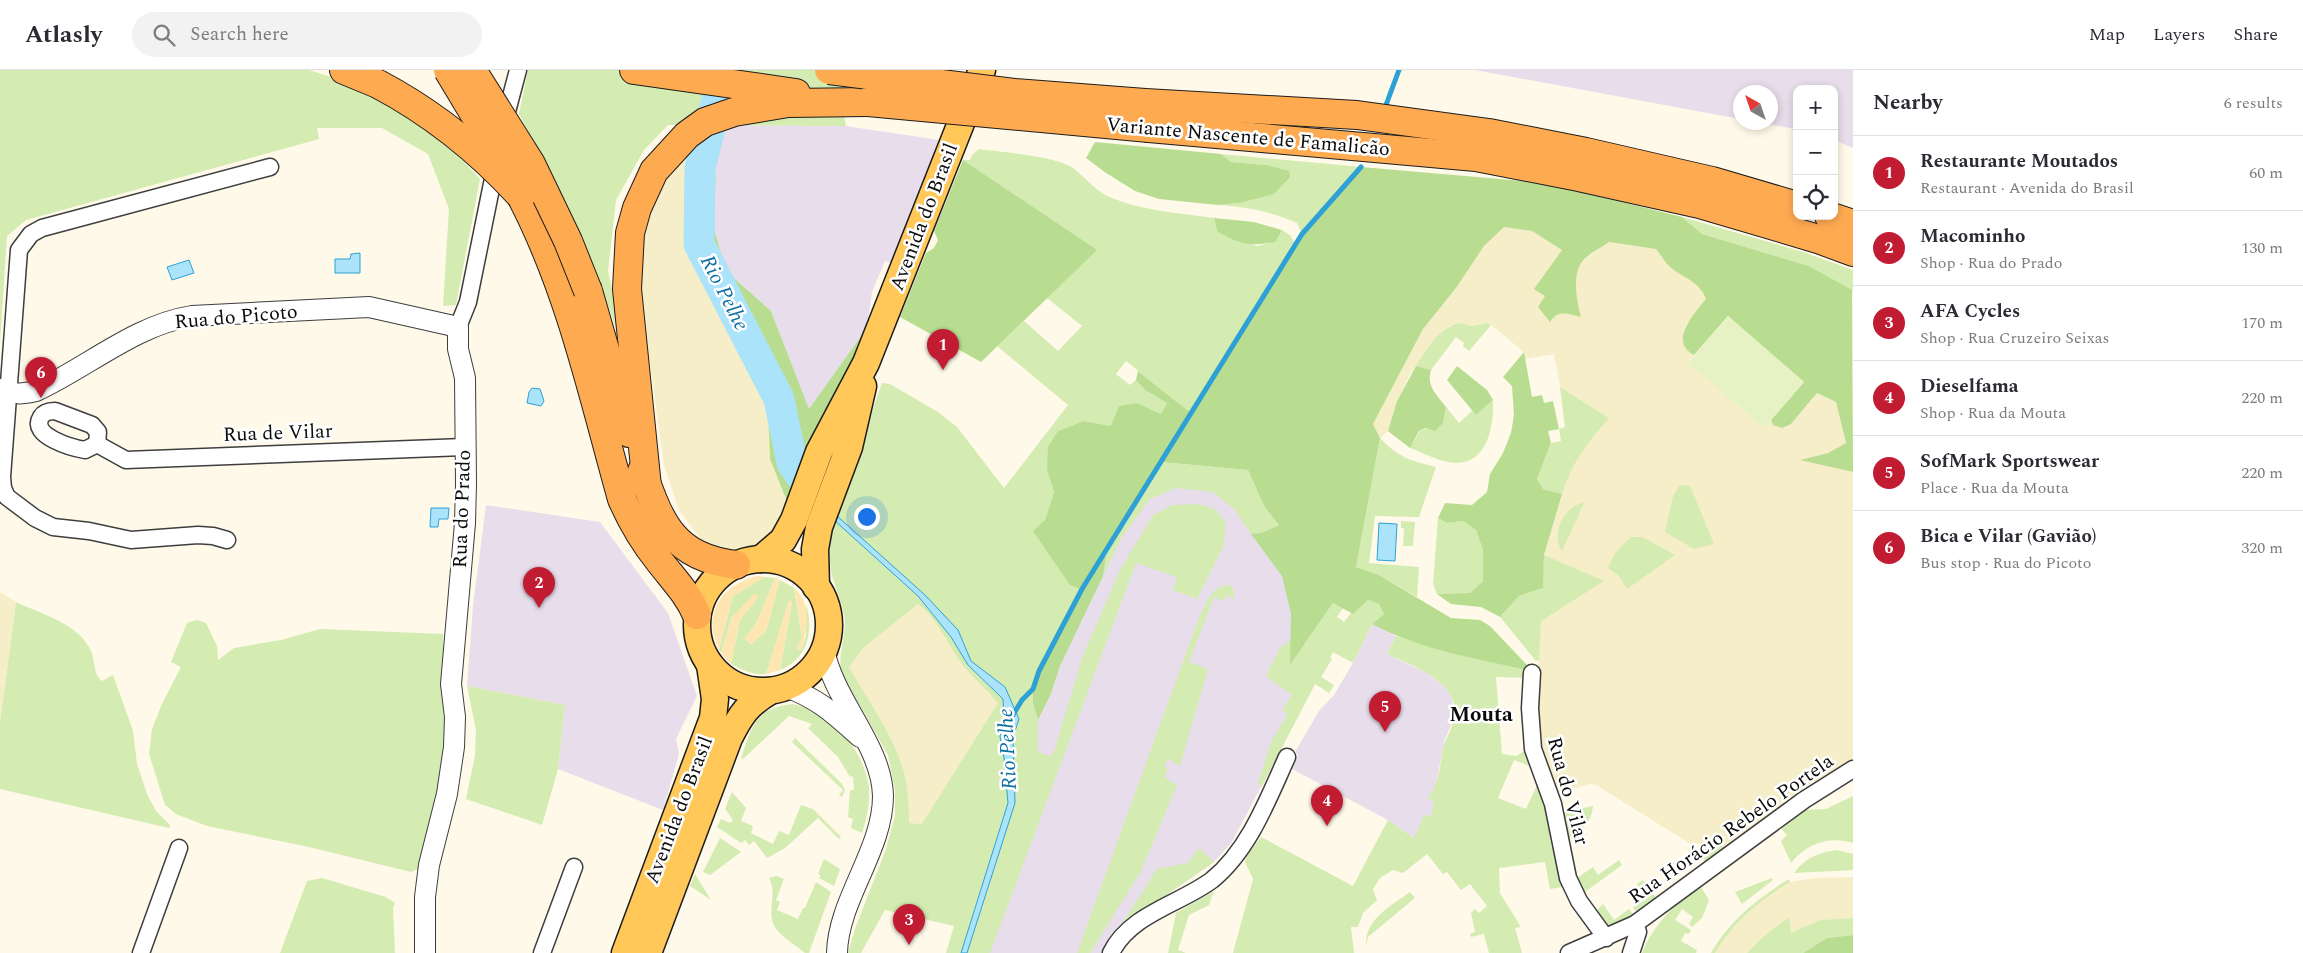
<!DOCTYPE html>
<meta charset="utf-8">
<style>
:root{--surface:#fff;--page:#f2f2f3;--text:#2b2b33;--muted:#7c7c81;--line:#e1e1e2;--accent:#c21c33}
body{margin:0;font-family:Spectral,serif;background:var(--page);color:var(--text)}
.controls{position:absolute;right:15px;top:15px;display:grid;overflow:hidden;border-radius:10px;box-shadow:0 2px 8px #0003}
.controls button{width:45px;height:45px;display:grid;place-items:center;padding:0;border:0;border-bottom:1px solid var(--line);background:var(--surface);color:var(--text);font:25px sans-serif}
.compass{position:absolute;left:1733px;top:15px;width:45px;height:45px;border-radius:50%;background:var(--surface);box-shadow:0 2px 8px #0003;rotate:320deg}
.you{position:absolute;left:866px;top:446px;width:18px;height:18px;margin:-12px;border:4px solid #fff;border-radius:50%;background:#1a73e8;box-shadow:0 0 0 8px #1a73e833}
.badge{display:grid;place-items:center;width:32px;height:32px;border-radius:50%;background:var(--accent);color:#fff;font-size:16px;font-weight:700}
.pin{position:absolute;translate:-50% -41px;filter:drop-shadow(0 1px 2px #0008)}
.pin::after{content:'';position:absolute;top:26px;width:18px;height:15px;background:inherit;clip-path:polygon(0 0,100% 0,50% 100%)}
.list{margin:0;padding:0;list-style:none}
h2{display:flex;justify-content:space-between;align-items:center;height:65px;margin:0;padding:0 20px;font-size:21px}
h2 small{font-size:16px;font-weight:400;color:var(--muted)}
.list li{display:grid;grid-template-columns:32px 1fr auto;gap:15px;align-items:center;box-sizing:border-box;height:75px;padding:0 20px;border-top:1px solid var(--line)}
.list b{display:block;font-size:19px;white-space:nowrap}
.list p{margin:0;font-size:16px;white-space:nowrap;color:var(--muted)}
.list em{font-size:16px;font-style:normal;color:var(--muted)}
.icon{flex:none;width:28px;height:28px;fill:none;stroke:currentColor;stroke-width:2;stroke-linecap:round;stroke-linejoin:round}
.map{position:relative;flex:none;width:1853px;height:883px;overflow:hidden}
header{display:flex;align-items:center;gap:30px;box-sizing:border-box;height:70px;padding:0 25px;background:var(--surface);border-bottom:1px solid var(--line)}
header strong{font-size:24px}
nav{display:flex;gap:28px;margin-inline-start:auto;font-size:18px}
.search{width:350px;height:45px;background:var(--page);display:flex;align-items:center;gap:12px;box-sizing:border-box;padding:0 18px;border-radius:28px;color:var(--muted);font-size:19px}
main{display:flex}
aside{flex:1;background:var(--surface)}
.map>svg:first-child{display:block}
.industrial{fill:#e8deeb}
.farmland{fill:#f6eec8}
.green{fill:#d4ebb1;fill-rule:evenodd}
.forest{fill:#b9dd90}
.sand{fill:#fee6b2}
.pitch{fill:#e6f2c3}
.water{fill:#abe3fa;stroke:#2da1d5}
.lines{fill:none;stroke-linecap:round;stroke-linejoin:round}
.stream{stroke:#2da1d5;stroke-width:5}
.river{stroke:#abe3fa;stroke-width:31}
.minor-casing{stroke:#3e3e3e;stroke-width:19}
.tertiary-casing{stroke:#3e3e3e;stroke-width:22}
.primary-casing{stroke:#1c1c1c;stroke-width:29}
.trunk-casing{stroke:#1c1c1c;stroke-width:30}
.minor{stroke:#fff;stroke-width:16}
.tertiary{stroke:#fff;stroke-width:20}
.primary{stroke:#ffc859;stroke-width:26}
.trunk{stroke:#feaa51;stroke-width:28}
.trunk-bridge-casing{stroke:#1c1c1c;stroke-width:30;stroke-linecap:butt}
.trunk-bridge{stroke:#feaa51;stroke-width:28}
.labels{text-anchor:middle;dominant-baseline:central;stroke-width:5;stroke-linejoin:round;paint-order:stroke}
.street-label{font-size:20px;fill:#0b0b0b;stroke:#fff}
.water-label{font-size:21px;font-style:italic;fill:#0e6fa3;stroke:#fff}
.neighbourhood-label{font-size:21px;font-weight:bold;fill:#0b0b0b;stroke:#fff}
</style>
<header>
<strong>Atlasly</strong>
<div class="search"><svg class="icon" aria-label="search" viewBox="0 0 24 24"><circle cx="10" cy="10" r="6"/><path d="M15 15l6 6"/></svg>Search here</div>
<nav><a>Map</a><a>Layers</a><a>Share</a></nav>
</header>
<main>
<div class="map">
<svg width="1853" height="883" viewBox="0 0 1853 883">
<rect width="100%" height="100%" fill="#fff9e9"/>
<g class="industrial">
<path d="M1475,0H1853V78L1834,70V19H1797V59L1760,53L1770,52V22H1740V49Z"/>
<path d="M712,55L846,56L939,70L892,193L885,191L872,222L867,258L809,340L771,241L726,201L711,148L716,111Z"/>
<path d="M1160,392L1264,436L1315,614L1232,772L1214,792L1143,841L1104,883H975L1037,682L1038,650L1051,624L1060,596L1107,478Z"/>
<path d="M486,435L600,452L668,543L697,626L676,669L679,684L663,740L558,699L565,635L467,616L473,536Z"/>
<path d="M1372,554L1396,566L1387,584L1427,603L1448,619L1452,627L1454,648L1445,669L1435,719L1438,726L1429,778L1388,750L1292,699L1298,685L1295,682L1319,641L1334,625L1353,593Z"/>
</g>
<g class="farmland">
<path d="M712,55L691,92L696,180L709,211L747,282L768,337L770,389L788,434L760,481L725,482L701,470L679,440L664,395L641,229L636,180L647,135L677,85Z"/>
<path d="M1504,157L1532,161L1581,192L1609,172L1656,179L1669,197L1694,212L1703,221L1706,229L1686,254L1683,264L1684,274L1689,282L1694,285L1688,293L1764,358L1771,350L1773,355L1791,354L1817,323L1836,332L1846,373L1828,383L1801,390L1853,402V692L1750,761L1742,763L1734,768L1733,773L1727,780L1723,776L1689,773L1596,715L1591,714L1557,723L1537,676L1538,603L1544,485L1566,410L1585,374L1609,348L1560,317L1554,284L1525,289L1524,282L1491,255L1487,253L1472,256L1459,253L1449,256L1429,276L1409,306L1397,331L1388,361L1380,368L1373,354L1423,259L1456,218L1484,176Z"/>
<path d="M0,522L16,532L0,654Z"/>
<path d="M918,534L925,539L948,569L966,598L998,633L923,754L909,753L908,726L864,623L849,597L864,577Z"/>
<path d="M1853,807V848L1820,850L1790,864L1789,848L1764,866L1747,883H1715L1726,864L1766,826L1790,812L1814,808Z"/>
</g>
<g class="green">
<path d="M0,0H309L369,19L426,51L480,109L456,235L443,236L449,139L428,84L382,58H317L319,69L26,150L7,166L0,274Z"/>
<path d="M528,0H836L846,56L668,55L644,80L616,130L608,201L627,288L590,186L565,132L519,44Z"/>
<path d="M979,79C1001,82 1056,86 1073,98C1086,108 1096,122 1112,128C1144,141 1180,143 1214,148L1217,161L1257,176L1274,172L1282,160L1290,165L1296,175L1191,343L1126,291L1116,304L1130,315L1136,310L1145,320L1167,333L1161,344L1137,333L1111,356L1084,351L1058,361L1047,400L1054,422L1045,450L1082,519L1039,601L1033,634L1038,650V682L1050,686L1054,682L1082,588L1120,500L1153,445L1173,435L1199,434L1216,440L1226,453L1224,475L1197,529L1173,520L1177,507L1136,493L990,883H967L1015,733L1013,667L1019,648L1005,617L971,591L958,560L925,525L836,445L882,313L890,314L938,342L957,357L1004,418L1068,335L997,276L1024,251L1058,281L1082,256L1047,228L1096,180L963,90H970L972,85Z"/>
<path d="M1221,84L1361,97L1302,164L1297,153C1270,141 1246,137 1218,135L1239,133L1266,95L1231,92Z"/>
<path d="M1682,147L1803,182L1853,200V221L1809,196L1702,164Z"/>
<path d="M1459,253L1472,256L1487,253L1491,255L1469,281L1463,276L1464,273L1456,267L1431,300L1416,296C1427,279 1439,258 1459,253Z"/>
<path d="M1560,317L1609,348C1588,371 1571,394 1562,424L1543,419L1537,409L1551,373L1561,371L1559,359L1565,357Z"/>
<path d="M1493,330C1494,355 1488,394 1455,393C1441,392 1423,383 1410,378L1420,361L1443,353L1446,337L1459,353L1472,341L1476,345Z"/>
<path d="M1380,368C1399,388 1409,390 1436,397L1419,447L1375,446L1369,493L1419,497L1417,527L1379,505L1356,497Z"/>
<path d="M1160,392L1248,400L1264,436L1279,455L1262,463L1251,464L1235,440L1213,422L1176,418L1150,429L1122,467L1103,506L1107,478Z"/>
<path d="M1680,415L1690,416L1714,474L1694,479L1665,462L1673,426Z"/>
<path d="M1582,433H1584L1562,481C1551,464 1563,438 1582,433Z"/>
<path d="M1438,448L1447,453L1463,451L1476,460L1483,480V511L1470,523L1437,524L1433,514Z"/>
<path d="M834,450L918,526L951,567L968,595L1003,629L1004,645L1000,667L1004,688L1008,733L961,883H946L954,856L885,840L861,883H848L855,859L886,779L895,746V720L888,685L841,602C838,586 845,569 845,552C844,539 839,527 835,515C827,493 828,472 834,450ZM918,534C940,551 949,578 966,599C976,610 988,621 998,633L922,754L909,753C909,735 908,717 903,699C892,663 868,631 849,597L864,577Z"/>
<path d="M1401,451L1415,452L1413,476H1403L1404,458H1401Z"/>
<path d="M1631,467H1642L1675,485L1627,519L1619,506L1608,498L1615,483Z"/>
<path d="M1544,485L1604,511L1541,551L1539,590L1536,591L1500,547L1519,526L1543,518Z"/>
<path d="M765,507L775,508L756,554L745,569L751,574L766,561L780,510L794,518L802,566L797,579L801,580L806,566V534C814,560 808,589 780,600L792,532L789,531L766,604C752,605 742,600 731,594L740,550L759,526L732,547L721,583L719,579L733,526Z"/>
<path d="M1229,515L1234,520V529L1226,525L1224,531L1214,527L1189,592L1208,599L1180,696L1169,689L1164,696L1168,699L1164,707L1177,715L1141,801L1090,883H1077L1200,545C1208,531 1211,517 1229,515Z"/>
<path d="M1368,530L1380,534L1384,544L1372,554L1353,593L1333,582L1330,588L1332,589L1321,607L1334,615L1329,623L1315,614L1262,716L1258,714L1271,672L1288,644L1282,640L1292,625L1266,606L1280,578L1291,570V594L1333,533L1343,538L1337,547L1344,552L1351,543L1353,544Z"/>
<path d="M16,532C41,544 77,553 90,579C96,589 92,603 102,611L113,605L133,661L137,694L147,724L156,741L170,755L169,758L0,719V654Z"/>
<path d="M197,550L206,553L217,576L218,590L234,578L281,570L320,559L443,564L444,621L447,650L445,684L439,724L422,790L418,799L411,802L309,777L207,756L176,744L165,735L149,684L152,659L162,634L181,597L171,592L187,553Z"/>
<path d="M1396,566L1460,585L1526,600V608L1496,607L1502,684L1517,686L1522,682L1528,681L1537,699L1514,690L1498,728L1526,739L1537,715L1541,712L1553,767L1550,768L1552,779H1556L1563,817L1550,819L1545,792L1499,798L1500,823L1521,857L1515,858L1522,883H1489L1484,864L1471,867L1470,864L1475,862L1471,843L1475,839L1479,843L1487,836L1470,814L1461,820L1447,802L1443,804L1427,784L1403,803L1393,800L1380,808L1373,819L1377,830L1363,843L1358,857H1351L1354,883H1233L1253,809L1245,792L1247,786L1261,767L1353,816L1388,750L1414,768L1424,745L1431,746L1434,730L1427,729C1439,715 1440,696 1443,678C1446,668 1452,659 1454,649C1462,612 1413,596 1387,584Z"/>
<path d="M467,616L565,635L558,699L542,755L466,729L475,686L476,660Z"/>
<path d="M793,634C802,636 813,639 822,644C845,660 865,689 869,717C870,733 867,748 862,763L851,758L853,749L848,747L850,720H854L853,706L850,707L838,687L808,658L812,654L789,646L743,689L741,688C752,656 755,638 793,634Z"/>
<path d="M795,668L842,714L845,720L842,727L839,725L843,720L792,672Z"/>
<path d="M732,722L746,738L741,751L753,756L751,763L773,774L779,761L789,765L801,735L813,739L841,767L839,769L818,748L785,778L767,788L754,771L749,775L745,770L741,773L717,757L721,749L730,753L733,750L725,739Z"/>
<path d="M1853,726V773C1829,766 1807,773 1791,793L1781,771L1787,765L1778,755L1805,740L1826,739Z"/>
<path d="M1593,736C1591,755 1580,761 1565,770L1560,743Z"/>
<path d="M720,768L741,782L710,805L703,802Z"/>
<path d="M1700,774L1723,776L1727,780L1707,794L1702,787L1706,783Z"/>
<path d="M1200,779L1214,792L1143,841L1115,865L1157,799L1188,793L1196,781Z"/>
<path d="M1837,780L1853,784V800L1794,803C1806,787 1818,783 1837,780Z"/>
<path d="M824,789L840,799L834,816L819,808L821,806L818,804Z"/>
<path d="M1619,790L1622,795L1582,824L1577,808L1593,797L1598,805Z"/>
<path d="M695,804L711,830L690,816Z"/>
<path d="M777,806L784,809L776,830L780,832L777,840L798,849L803,838H805L816,812L831,822L809,883H805C796,875 782,868 775,857C766,843 778,823 769,808Z"/>
<path d="M322,808L386,827L395,833L393,838L395,883H280L307,811Z"/>
<path d="M1772,808L1773,810L1742,834L1735,822Z"/>
<path d="M1789,809L1790,812C1760,830 1733,852 1715,883H1711C1729,851 1758,828 1789,809Z"/>
<path d="M1643,810L1657,829L1637,843L1633,837L1646,828L1637,814Z"/>
<path d="M1699,814L1709,830L1702,848L1692,857L1689,854L1693,847L1682,839L1675,850L1691,860L1689,864L1685,863L1681,871L1697,880L1696,883H1642C1654,854 1675,834 1699,814Z"/>
<path d="M1214,821L1209,835L1189,845L1178,880L1186,883H1168L1176,843Z"/>
<path d="M1410,822L1415,828L1368,867L1366,875C1365,849 1391,836 1410,822Z"/>
<path d="M1603,834L1614,850L1629,839L1634,845L1612,858L1597,845L1596,841Z"/>
<path d="M1789,847L1791,863L1820,850L1853,848V865L1827,868L1803,883H1747L1764,866Z"/>
</g>
<g class="forest">
<path d="M712,55L716,111L711,148L726,201L771,241L809,339L867,258L788,434L770,389L768,337L747,282L709,211L696,180L691,92Z"/>
<path d="M1095,72L1221,84L1231,92L1266,95L1289,101L1290,107L1274,124L1239,133L1218,135L1159,129L1135,121L1106,103L1086,88Z"/>
<path d="M963,90L1097,180L981,292L900,247L926,183L934,178L938,170L934,161Z"/>
<path d="M1361,97L1523,111L1578,121L1682,147L1702,164L1809,196L1852,220L1853,402L1800,390L1828,383L1846,373L1836,332L1817,323L1791,354L1782,358L1773,355L1771,350L1804,312L1728,246L1694,285C1668,271 1694,244 1706,229C1700,212 1684,208 1671,198C1665,193 1661,185 1656,179L1609,172C1601,178 1586,185 1581,193C1572,208 1577,232 1581,247C1568,244 1558,239 1550,252L1538,237L1545,226L1534,219L1562,180L1532,161L1504,157L1484,176L1456,218L1423,259L1373,354L1380,368L1356,497L1379,505L1451,548L1480,550L1490,556L1528,596L1526,600C1474,588 1419,579 1372,554L1384,544L1379,534L1368,530L1353,544L1333,533L1290,595L1291,544L1282,506L1251,464L1262,463L1279,455L1264,436L1248,400L1161,392L1107,478L1103,506L1060,596L1051,624L1038,650L1033,634V619L1039,601L1082,519L1070,515L1033,461L1045,450L1054,422L1047,400L1048,377L1058,361L1084,351L1111,356L1119,336L1137,333L1161,344L1167,333L1145,320L1136,310L1138,301L1191,343L1302,164Z"/>
<path d="M1214,148L1254,152L1282,160L1275,172C1250,177 1239,174 1217,161Z"/>
<path d="M1524,282L1532,327L1542,325L1544,333L1553,331L1559,359L1548,361L1551,373L1537,409L1543,419L1562,424L1544,485L1543,518L1519,526L1500,547L1481,537L1451,534L1437,524L1470,523L1483,511V480L1476,460L1463,451L1447,453L1438,448L1445,433L1472,435L1487,422L1490,404L1503,383L1511,363L1514,345L1512,316L1503,307Z"/>
<path d="M1416,296L1431,300C1426,316 1437,325 1446,337L1443,353L1435,361L1426,358L1419,361L1410,378L1388,361L1397,331Z"/>
<path d="M1457,296L1487,320L1493,330L1476,345L1447,310Z"/>
<path d="M1853,865V883H1803L1827,868Z"/>
</g>
<g class="sand">
<path d="M758,506L765,507L733,526L719,579C701,543 723,514 758,506Z"/>
<path d="M775,508L780,510L766,561L752,574L744,569L756,554Z"/>
<path d="M794,518C812,533 808,560 801,580L797,579L802,566Z"/>
<path d="M754,524L759,526L740,550L731,594L721,583L732,547Z"/>
<path d="M789,530L792,531L780,600L766,604Z"/>
</g>
<path class="pitch" d="M1728,246L1804,312L1764,358L1688,293Z"/>
<g class="water">
<path d="M360,183V203H335V189H350L351,184Z"/>
<path d="M189,190L194,203L172,210L167,197Z"/>
<path d="M532,318L540,319L544,331L541,336L527,333L529,322Z"/>
<path d="M431,438H449L448,449H439L438,457H430Z"/>
<path d="M836,445L925,525L958,560L971,591L1005,617L1019,649L1013,667L1015,733L967,883H961L1008,733L1004,688L1000,667L1004,645L1003,629L968,595L951,567L918,526L834,450Z"/>
<path d="M1379,453L1397,454L1395,491L1377,490Z"/>
</g>
<g class="lines">
<g class="stream">
<path d="M1386,35L1399,0"/>
<path d="M1013,645L1022,630L1033,619L1039,601L1082,519L1302,164L1361,97"/>
</g>
<path class="river" d="M721,0L719,21L700,98L699,174L779,329L792,393L801,406"/>
<g class="minor-casing">
<g id="minor">
<path d="M504,53L518,0"/>
<path d="M458,257L468,232L496,94"/>
<path d="M55,341L92,355L98,362L97,374L85,380C73,378 29,366 41,347C44,342 49,341 55,341Z"/>
<path d="M97,374L126,390L464,377"/>
<path d="M227,470L213,466L198,465L131,470L89,461L53,457L35,448L7,427L3,418L2,407L19,180L31,164L42,158L270,97"/>
<path d="M1532,603L1530,638L1533,679L1553,734L1568,808L1579,831L1606,868"/>
<path d="M141,883L179,778"/>
<path d="M542,883L574,797"/>
<path d="M1111,883C1130,844 1180,834 1212,810C1249,780 1268,729 1287,687"/>
<path d="M1569,883L1635,854L1804,730L1853,699"/>
<path d="M1631,883L1638,862L1635,854"/>
</g>
</g>
<g class="tertiary-casing">
<g id="tertiary">
<path d="M0,319C13,325 23,324 36,321C88,297 135,255 192,246L369,237L458,257V279L465,308L466,414L465,453L451,614L455,647L454,677L447,724L429,795L425,827V883"/>
<path d="M824,579C833,630 882,675 883,726C883,780 838,830 837,883"/>
<path d="M786,617C819,629 834,644 860,667"/>
</g>
</g>
<g class="primary-casing">
<g id="primary">
<path d="M761,489L783,470L794,450L819,382L866,293L982,0"/>
<circle cx="763" cy="555" r="66"/>
<path d="M816,517L815,479L819,457L849,377L863,316"/>
<path d="M625,883L713,648L715,629L710,595"/>
<path d="M648,883L729,668C741,644 748,634 770,621"/>
</g>
</g>
<g class="trunk-casing">
<g id="trunk">
<path d="M344,0L378,14"/>
<path d="M634,0L796,23"/>
<path d="M1145,33L1357,45L1489,63L1586,82L1712,111L1797,136"/>
<path d="M1149,58L1476,87L1579,107L1700,134L1818,169L1853,182"/>
<path d="M521,126C571,222 593,326 622,429C632,452 644,472 660,492C674,510 688,524 697,545"/>
<path d="M1829,146L1853,154"/>
<path d="M588,221L629,363"/>
<path d="M642,401C661,455 674,487 736,495"/>
<path d="M647,417L627,219L630,163L637,138L654,101L687,65L705,52L734,42L788,33L868,32"/>
</g>
</g>
<use href="#minor" class="minor"/>
<use href="#tertiary" class="tertiary"/>
<use href="#primary" class="primary"/>
<use href="#trunk" class="trunk"/>
<g class="trunk-bridge-casing">
<g id="trunk-bridge">
<path d="M448,0L508,100"/>
<path d="M472,0L531,94L568,171L588,221"/>
<path d="M829,0L1014,23L1145,33"/>
<path d="M378,14C433,43 479,80 521,126"/>
<path d="M868,32L1149,58"/>
</g>
</g>
<use href="#trunk-bridge" class="trunk-bridge"/>
</g>
<g class="labels">
<g class="street-label">
<text transform="translate(1248 67) rotate(5)">Variante Nascente de Famalicão</text>
<text transform="translate(924 147) rotate(-69)">Avenida do Brasil</text>
<text transform="translate(236 247) rotate(-5)">Rua do Picoto</text>
<text transform="translate(278 363) rotate(-2)">Rua de Vilar</text>
<text transform="translate(462 439) rotate(-88)">Rua do Prado</text>
<text transform="translate(1568 721) rotate(75)">Rua do Vilar</text>
<text transform="translate(679 740) rotate(-69)">Avenida do Brasil</text>
<text transform="translate(1731 759) rotate(-35)">Rua Horácio Rebelo Portela</text>
</g>
<g class="water-label">
<text transform="translate(724 223) rotate(63)">Rio Pelhe</text>
<text transform="translate(1008 679) rotate(-93)">Rio Pelhe</text>
</g>
<g class="neighbourhood-label">
<text x="1481" y="645">Mouta</text>
</g>
</g>
</svg>
<div class="controls">
<button>+</button>
<button>−</button>
<button><svg class="icon" aria-label="locate" viewBox="0 0 24 24"><circle cx="12" cy="12" r="6"/><path d="M12 2v4M12 18v4M2 12h4M18 12h4"/></svg></button>
</div>
<svg class="compass" viewBox="-18 -18 36 36"><path d="M0-13l5 13h-10z" fill="#e53935"/><path d="M0 13l5-13h-10z" fill="#7c7c81"/></svg>
<div class="you"></div>
<div class="pin badge" style="left:943px;top:300px">1</div>
<div class="pin badge" style="left:539px;top:538px">2</div>
<div class="pin badge" style="left:909px;top:875px">3</div>
<div class="pin badge" style="left:1327px;top:756px">4</div>
<div class="pin badge" style="left:1385px;top:662px">5</div>
<div class="pin badge" style="left:41px;top:328px">6</div>
</div>
<aside>
<h2>Nearby<small>6 results</small></h2>
<ul class="list">
<li><span class="badge">1</span><div><b>Restaurante Moutados</b><p>Restaurant · Avenida do Brasil</p></div><em>60 m</em></li>
<li><span class="badge">2</span><div><b>Macominho</b><p>Shop · Rua do Prado</p></div><em>130 m</em></li>
<li><span class="badge">3</span><div><b>AFA Cycles</b><p>Shop · Rua Cruzeiro Seixas</p></div><em>170 m</em></li>
<li><span class="badge">4</span><div><b>Dieselfama</b><p>Shop · Rua da Mouta</p></div><em>220 m</em></li>
<li><span class="badge">5</span><div><b>SofMark Sportswear</b><p>Place · Rua da Mouta</p></div><em>220 m</em></li>
<li><span class="badge">6</span><div><b>Bica e Vilar (Gavião)</b><p>Bus stop · Rua do Picoto</p></div><em>320 m</em></li>
</ul>
</aside>
</main>
